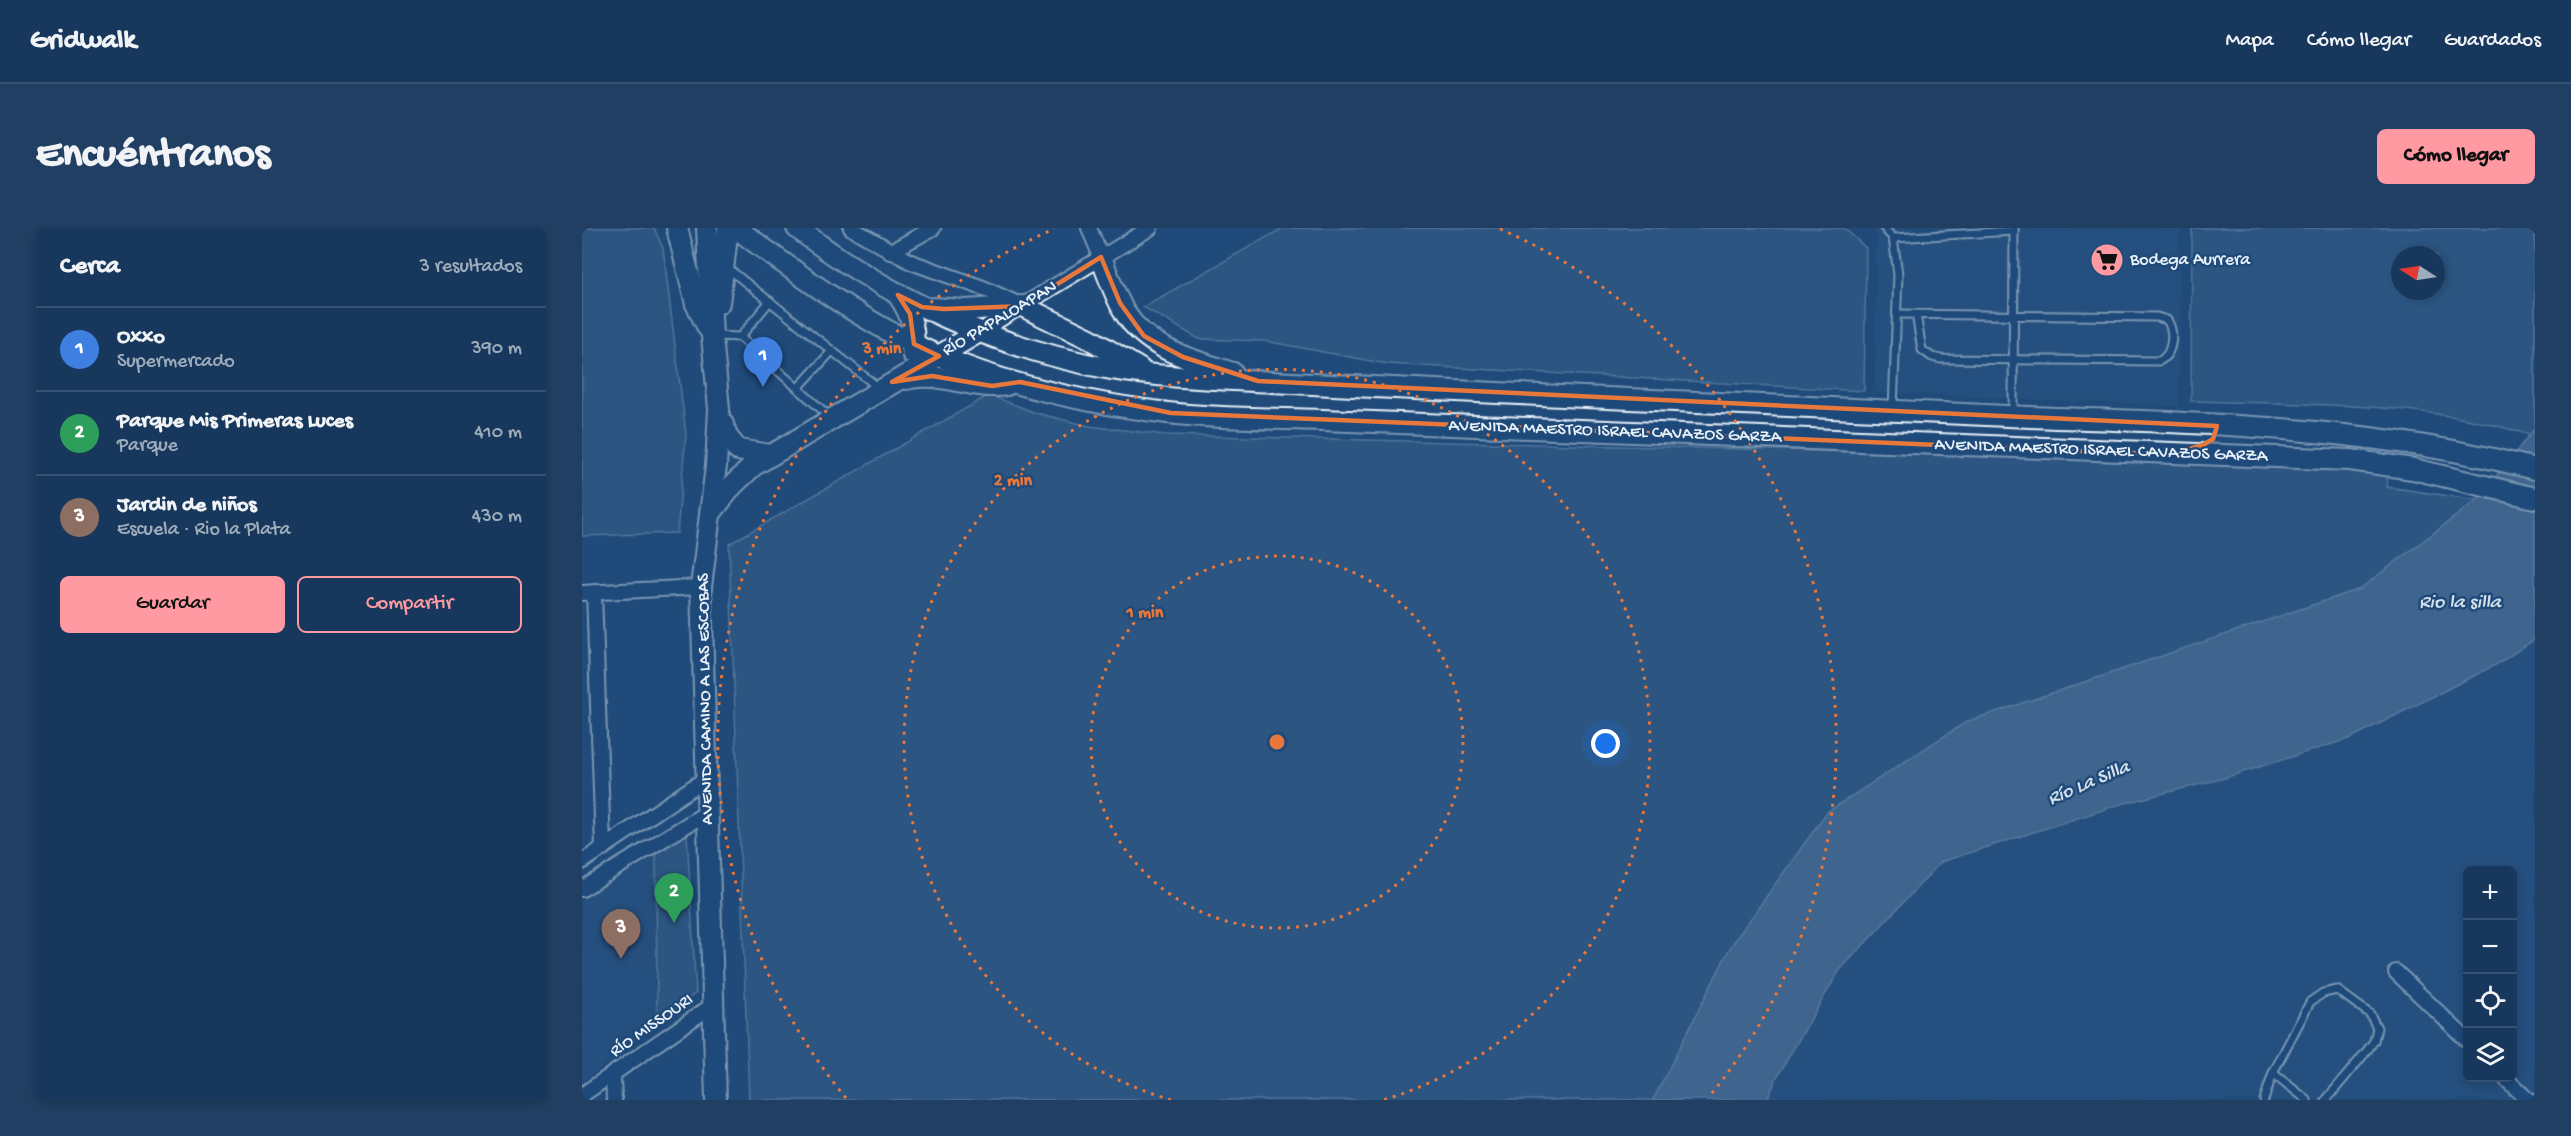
<!DOCTYPE html>
<html lang="es">
<meta charset="utf-8">
<style>
:root{--surface:#17385c;--page:#203f62;--text:#f1f3f6;--muted:#9eacbb;--line:#365272;--accent:#ff9aa2}
body{margin:0;font-family:"Gochi Hand",sans-serif;background:var(--page);color:var(--text)}
.controls{position:absolute;right:18px;bottom:18px;display:grid;overflow:hidden;border-radius:9px;box-shadow:0 3px 9px #0003}
.controls button{width:54px;height:54px;display:grid;place-items:center;padding:0;border:0;border-bottom:2px solid var(--line);background:var(--surface);color:var(--text);font:30px sans-serif}
.compass{position:absolute;left:1809px;top:18px;width:54px;height:54px;border-radius:50%;background:var(--surface);box-shadow:0 3px 9px #0003;rotate:282deg}
.you{position:absolute;left:1024px;top:516px;width:21px;height:21px;margin:-15px;border:4px solid #fff;border-radius:50%;background:#1a73e8;box-shadow:0 0 0 9px #1a73e833}
.badge{display:grid;place-items:center;width:39px;height:39px;border-radius:50%;background:var(--accent);color:#fff;font-size:20px;font-weight:700}
.pin{position:absolute;translate:-50% -50px;filter:drop-shadow(0 2px 3px #0008)}
.pin::after{content:'';position:absolute;top:32px;width:21px;height:18px;background:inherit;clip-path:polygon(0 0,100% 0,50% 100%)}
.list{margin:0;padding:0;list-style:none}
h2{display:flex;justify-content:space-between;align-items:center;height:78px;margin:0;padding:0 24px;font-size:26px}
h2 small{font-size:20px;font-weight:400;color:var(--muted)}
.list li{display:grid;grid-template-columns:39px 1fr auto;gap:18px;align-items:center;box-sizing:border-box;height:84px;padding:0 24px;border-top:2px solid var(--line)}
.list b{display:block;font-size:22px;white-space:nowrap}
.list p{margin:0;font-size:20px;white-space:nowrap;color:var(--muted)}
.list em{font-size:20px;font-style:normal;color:var(--muted)}
.actions{display:flex;gap:12px;padding:18px 24px}
.actions a{flex:1;padding:14px 0;border:2px solid var(--accent);border-radius:9px;text-align:center;font-size:21px;color:var(--accent)}
.actions .main{background:var(--accent);color:#111}
.icon{flex:none;width:33px;height:33px;fill:none;stroke:currentColor;stroke-width:2;stroke-linecap:round;stroke-linejoin:round}
.map{position:relative;flex:none;width:1953px;height:872px;overflow:hidden;border-radius:9px}
header{display:flex;align-items:center;gap:36px;box-sizing:border-box;height:84px;padding:0 30px;background:var(--surface);border-bottom:2px solid var(--line)}
header strong{font-size:28px}
nav{display:flex;gap:33px;margin-inline-start:auto;font-size:21px}
.intro{display:flex;align-items:center;justify-content:space-between;box-sizing:border-box;height:144px;padding:0 36px}
h1{margin:0;font-size:42px}
.button{padding:15px 27px;border-radius:9px;background:var(--accent);color:#111;font-size:21px;font-weight:700}
main{display:flex;gap:36px;padding:0 36px}
aside{flex:1;background:var(--surface);border-radius:9px;box-shadow:0 3px 9px #0003}
.map>svg:first-child{display:block}
.built{fill:#2e5683;fill-rule:evenodd}
.green{fill:#3c628c;stroke:#92aac2;stroke-width:1.5;fill-rule:evenodd}
.water{fill:#6685a7;stroke:#9ab0c7;stroke-width:1.5}
.lines{fill:none;stroke-linecap:round;stroke-linejoin:round}
.lane-casing{stroke:#e8f1f8;stroke-width:11}
.street-casing{stroke:#e8f1f8;stroke-width:18}
.secondary-casing{stroke:#e8f1f8;stroke-width:24}
.lane{stroke:#1f4a7a;stroke-width:7}
.street{stroke:#1f4a7a;stroke-width:14}
.secondary{stroke:#1f4a7a;stroke-width:20}
.marked{fill:none;stroke:#e8773b;stroke-width:4.5;stroke-linejoin:round}
.ring{fill:none;stroke:#e8773b;stroke-width:3;stroke-dasharray:3 6}
.labels{text-anchor:middle;dominant-baseline:central;stroke-width:5;stroke-linejoin:round;paint-order:stroke}
.poi-label{font-size:18px;fill:#e8f1f8;stroke:#1f4a7a;text-anchor:start}
.street-label{font-size:18px;fill:#e8f1f8;stroke:#1f4a7a}
.water-label{font-size:20px;font-style:italic;fill:#d4e1ec;stroke:#1f4a7a}
.centre{fill:#e8773b;stroke:#1f4a7a;stroke-width:3}
.ring-label{font-size:18px;text-anchor:middle;font-weight:bold;fill:#e8773b;stroke:#1f4a7a;stroke-width:5;stroke-linejoin:round;paint-order:stroke}
</style>
<header>
<strong>Gridwalk</strong>
<nav><a>Mapa</a><a>Cómo llegar</a><a>Guardados</a></nav>
</header>
<div class="intro"><h1>Encuéntranos</h1><a class="button">Cómo llegar</a></div>
<main>
<aside>
<h2>Cerca<small>3 resultados</small></h2>
<ul class="list">
<li><span class="badge" style="background:#3f7fe0">1</span><div><b>Oxxo</b><p>Supermercado</p></div><em>390 m</em></li>
<li><span class="badge" style="background:#2e9e5b">2</span><div><b>Parque Mis Primeras Luces</b><p>Parque</p></div><em>410 m</em></li>
<li><span class="badge" style="background:#8d6e63">3</span><div><b>Jardin de niños</b><p>Escuela · Rio la Plata</p></div><em>430 m</em></li>
</ul>
<div class="actions"><a class="main">Guardar</a><a>Compartir</a></div>
</aside>
<div class="map">
<svg width="1953" height="872" viewBox="0 0 1953 872">
<rect width="100%" height="100%" fill="#1f4a7a"/>
<filter id="ink" filterUnits="userSpaceOnUse"><feTurbulence type="fractalNoise" baseFrequency=".0167" numOctaves="2"/><feDisplacementMap in="SourceGraphic" scale="12" xChannelSelector="R" yChannelSelector="G"/><feConvolveMatrix kernelMatrix="1 2 1 2 8 2 1 2 1" color-interpolation-filters="sRGB"/></filter>
<g filter="url(#ink)">
<g class="built">
<path d="M1294,0H1598L1597,178L1293,164Z"/>
<path d="M1953,411V872H1185L1195,849L1257,743L1359,634L1539,576L1639,551L1917,435ZM1886,642H1930V850H1886Z"/>
<path d="M74,625L75,795L0,854V669Z"/>
</g>
<g class="green">
<path d="M0,0H72L81,20L104,206L95,305L0,308Z"/>
<path d="M701,0H1262L1284,20L1282,163L805,136L683,113L617,111L561,79Z"/>
<path d="M1610,0H1953V209C1843,172 1725,177 1609,173ZM1818,27H1854V63H1818Z"/>
<path d="M407,167L454,185L507,198L584,207L1807,237L1805,259L1895,272L1946,291L1347,552L1101,872H167L147,316Z"/>
<path d="M105,606L114,765L75,795L74,625Z"/>
</g>
<path class="water" d="M1953,200V411L1917,435L1769,510L1639,551L1539,576L1359,634L1257,743L1195,849L1185,872H1071L1149,718L1245,584L1384,494L1778,361L1895,272Z"/>
<g class="lines">
<g class="lane-casing">
<g id="lane">
<path d="M1302,0L1311,10L1316,46L1311,182"/>
<path d="M1311,10L1432,3"/>
<path d="M143,38L297,160"/>
<path d="M1315,86C1401,87 1488,88 1575,89L1585,92C1593,104 1591,127 1577,133L1359,131L1350,129L1340,122L1334,86"/>
<path d="M133,108L158,109L188,73"/>
<path d="M158,109L248,189"/>
<path d="M216,160L250,123"/>
<path d="M1431,186L1432,0"/>
<path d="M1691,845L1725,872"/>
<path d="M1682,872L1691,845L1728,774L1741,765L1755,762L1788,786L1795,800L1792,813L1784,824L1744,872"/>
</g>
</g>
<g class="street-casing">
<g id="street">
<path d="M269,0L329,34L401,60L438,77"/>
<path d="M507,0L519,29"/>
<path d="M308,24L351,0"/>
<path d="M397,104L568,0"/>
<path d="M12,364L21,620"/>
<path d="M0,365L119,359"/>
<path d="M0,634L126,549"/>
<path d="M0,661L126,584"/>
<path d="M1814,744L1886,813"/>
<path d="M31,847L32,872"/>
<path d="M1923,850L1946,872"/>
<path d="M0,867L131,777"/>
</g>
</g>
<g class="secondary-casing">
<g id="secondary">
<path d="M95,0L114,76L126,100"/>
<path d="M125,0L130,108L137,181L134,238L119,359L134,872"/>
<path d="M154,0C218,48 283,96 357,128C428,158 510,176 586,185C637,191 690,190 741,192L1768,232L1831,241L1953,270"/>
<path d="M215,0C307,71 414,120 529,141C582,150 636,151 689,154C758,157 826,161 895,164C1079,173 1263,181 1448,189C1616,195 1789,198 1953,241"/>
<path d="M519,29C526,48 533,68 543,85C567,123 612,132 651,145"/>
<path d="M316,67C329,85 335,103 330,125"/>
<path d="M137,75L146,0"/>
<path d="M351,80L384,82L440,78L508,111L558,141"/>
<path d="M324,151C359,142 391,163 425,157"/>
<path d="M140,194L146,210L156,222L188,227"/>
<path d="M128,286L151,257L171,238L397,104"/>
</g>
</g>
<use href="#lane" class="lane"/>
<use href="#street" class="street"/>
<use href="#secondary" class="secondary"/>
</g>
</g>
<path d="M0 0H1953V872H0ZM519,29L538,75L562,108L601,129L676,153L1635,198L1631,211L1621,217L1591,226L1548,225L589,185L438,154L410,158L350,148L310,154L357,128L332,116L328,86L316,67L340,79L362,81L440,78Z" fill="#1f4a7a" fill-opacity=".55" fill-rule="evenodd"/>
<path class="marked" d="M519,29L538,75L562,108L601,129L676,153L1635,198L1631,211L1621,217L1591,226L1548,225L589,185L438,154L410,158L350,148L310,154L357,128L332,116L328,86L316,67L340,79L362,81L440,78Z"/>
<g class="ring">
<circle cx="695" cy="514" r="186"/>
<path d="M589 872A373 373 0 1 1 801 872"/>
<path d="M264 870A559 559 0 0 1 472 1M918 1A559 559 0 0 1 1126 870"/>
</g>
<defs>
<g id="supermarket-disc" transform="scale(1.725)"><circle r="9.5" fill="#ff9aa2" stroke="#1f4a7a"/><path d="M-6-5.5h2.5l.6 2H6L4.5 2H-2.5L-4.4-4H-6ZM-1.5 3.2a1.3 1.3 0 1 0 .1 0ZM3 3.2a1.3 1.3 0 1 0 .1 0Z" fill="#111"/></g>
</defs>
<g fill-rule="evenodd">
<use href="#supermarket-disc" x="1525" y="32"/>
</g>
<g class="labels">
<g class="poi-label">
<text x="1548" y="32">Bodega Aurrera</text>
</g>
<g class="street-label">
<text transform="translate(418 91) rotate(-31)">RÍO PAPALOAPAN</text>
<text transform="translate(1033 204) rotate(2)">AVENIDA MAESTRO ISRAEL CAVAZOS GARZA</text>
<text transform="translate(1519 223) rotate(2)">AVENIDA MAESTRO ISRAEL CAVAZOS GARZA</text>
<text transform="translate(124 471) rotate(-91)">AVENIDA CAMINO A LAS ESCOBAS</text>
<text transform="translate(70 798) rotate(-35)">RÍO MISSOURI</text>
</g>
<g class="water-label">
<text x="1878" y="375">Rio la silla</text>
<text transform="translate(1507 556) rotate(-23)">Río La Silla</text>
</g>
</g>
<circle cx="695" cy="514" r="9" class="centre"/>
<g class="ring-label">
<text x="300" y="125">3 min</text>
<text x="431" y="257">2 min</text>
<text x="563" y="389">1 min</text>
</g>
</svg>
<div class="controls">
<button>+</button>
<button>−</button>
<button><svg class="icon" aria-label="locate" viewBox="0 0 24 24"><circle cx="12" cy="12" r="6"/><path d="M12 2v4M12 18v4M2 12h4M18 12h4"/></svg></button>
<button><svg class="icon" aria-label="layers" viewBox="0 0 24 24"><path d="M12 4l9 5-9 5-9-5zM3 14l9 5 9-5"/></svg></button>
</div>
<svg class="compass" viewBox="-18 -18 36 36"><path d="M0-13l5 13h-10z" fill="#e53935"/><path d="M0 13l5-13h-10z" fill="#9eacbb"/></svg>
<div class="you"></div>
<div class="pin badge" style="left:181px;top:159px;background:#3f7fe0">1</div>
<div class="pin badge" style="left:92px;top:695px;background:#2e9e5b">2</div>
<div class="pin badge" style="left:39px;top:731px;background:#8d6e63">3</div>
</div>
</main>
